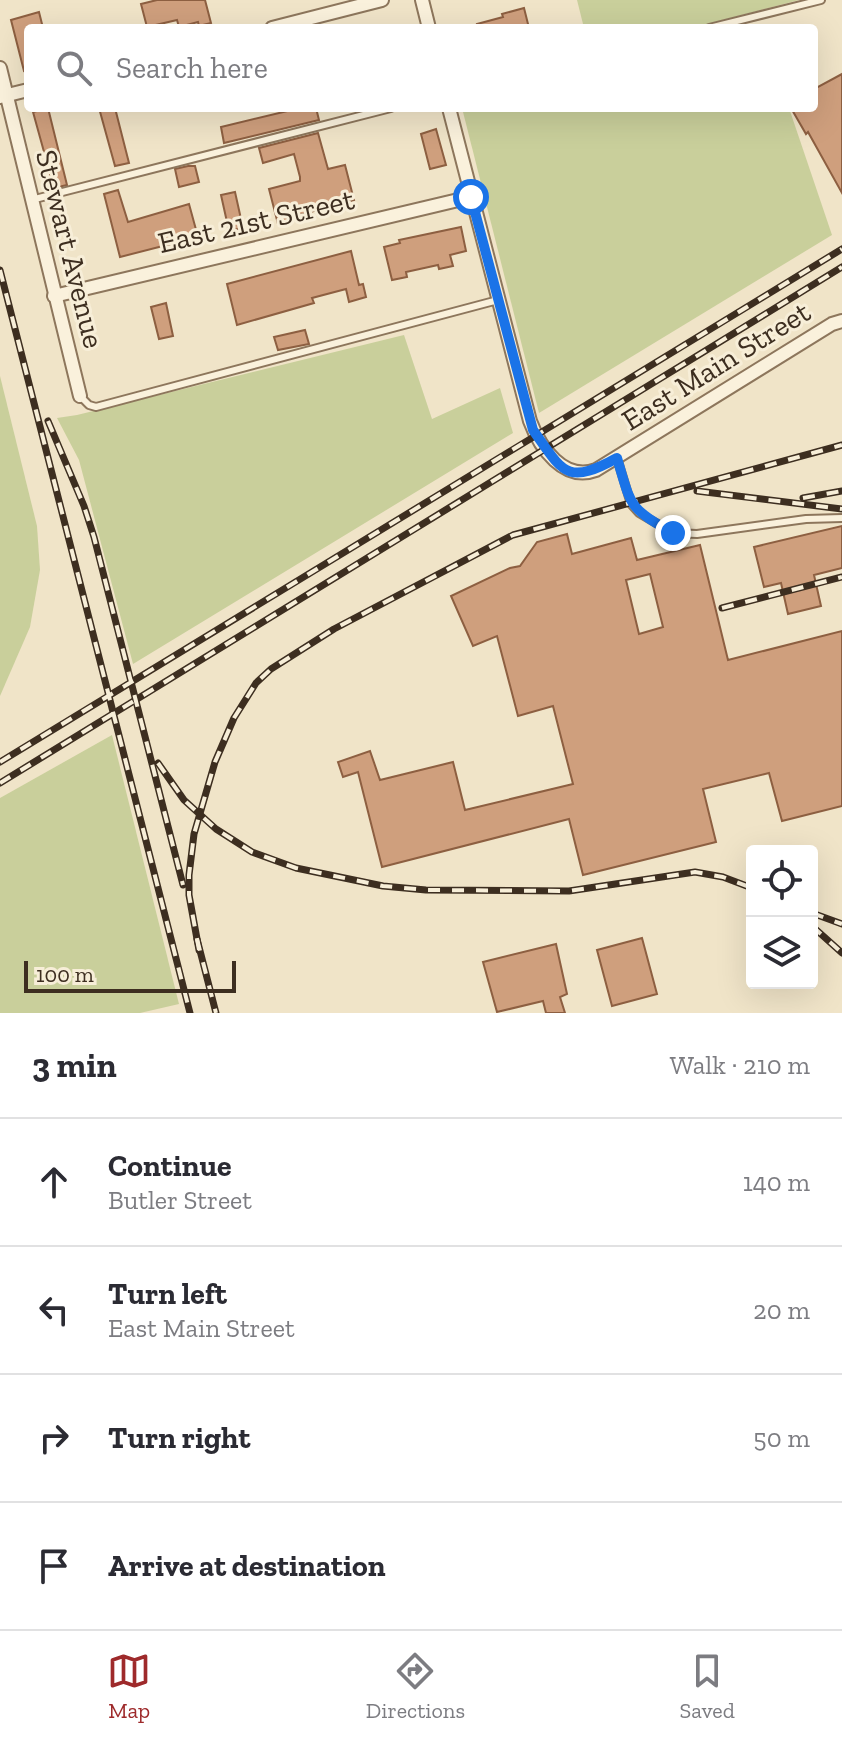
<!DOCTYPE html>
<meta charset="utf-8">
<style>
:root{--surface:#fff;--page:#f2f2f3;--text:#2b2b33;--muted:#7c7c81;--line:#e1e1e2;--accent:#9e2a2b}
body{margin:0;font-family:"Zilla Slab",serif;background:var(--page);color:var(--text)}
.controls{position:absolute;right:24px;bottom:24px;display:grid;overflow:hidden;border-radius:8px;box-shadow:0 8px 32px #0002}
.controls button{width:72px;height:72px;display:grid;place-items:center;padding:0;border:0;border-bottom:2px solid var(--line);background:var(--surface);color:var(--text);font:40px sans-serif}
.scale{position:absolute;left:24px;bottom:20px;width:212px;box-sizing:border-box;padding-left:8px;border:4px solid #3d2e20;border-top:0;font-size:22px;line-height:28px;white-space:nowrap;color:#3d2e20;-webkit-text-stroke:6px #f7eed8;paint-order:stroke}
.stop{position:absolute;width:24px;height:24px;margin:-18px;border:6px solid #1a73e8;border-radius:50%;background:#fff}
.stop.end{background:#1a73e8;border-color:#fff;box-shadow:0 2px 8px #0008}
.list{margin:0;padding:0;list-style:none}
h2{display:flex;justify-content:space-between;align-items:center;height:104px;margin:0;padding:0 32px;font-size:34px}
h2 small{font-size:26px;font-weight:400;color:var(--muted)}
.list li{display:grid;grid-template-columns:52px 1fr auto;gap:24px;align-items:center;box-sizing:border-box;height:128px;padding:0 32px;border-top:2px solid var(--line)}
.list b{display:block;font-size:30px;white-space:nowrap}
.list p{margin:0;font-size:26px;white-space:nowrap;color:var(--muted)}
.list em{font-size:26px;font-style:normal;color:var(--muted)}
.icon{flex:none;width:44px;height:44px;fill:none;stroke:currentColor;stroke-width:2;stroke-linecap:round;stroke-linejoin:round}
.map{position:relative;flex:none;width:842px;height:1013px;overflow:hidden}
.search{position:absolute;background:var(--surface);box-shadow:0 8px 32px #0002;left:24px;right:24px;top:24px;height:88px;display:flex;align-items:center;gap:20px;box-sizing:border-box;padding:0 28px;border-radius:8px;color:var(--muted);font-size:30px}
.sheet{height:616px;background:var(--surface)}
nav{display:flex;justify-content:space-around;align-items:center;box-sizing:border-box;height:112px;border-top:2px solid var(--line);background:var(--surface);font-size:22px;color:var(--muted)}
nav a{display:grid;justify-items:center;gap:4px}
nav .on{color:var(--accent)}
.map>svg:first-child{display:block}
.green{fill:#c9cf9b}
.building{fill:#cf9f7d;stroke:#8d5f41;stroke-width:2;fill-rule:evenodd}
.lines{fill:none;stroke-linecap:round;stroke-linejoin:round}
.lane-casing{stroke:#8d765c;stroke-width:10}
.street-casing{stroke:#8d765c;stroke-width:16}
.lane{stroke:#faf1dc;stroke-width:6}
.street{stroke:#faf1dc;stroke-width:12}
.rail-casing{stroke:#3d2e20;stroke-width:7}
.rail{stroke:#f7eed8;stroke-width:4;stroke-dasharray:12;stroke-linecap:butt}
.route{stroke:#1a73e8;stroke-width:10}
.labels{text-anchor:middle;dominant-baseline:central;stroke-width:6;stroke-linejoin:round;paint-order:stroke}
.street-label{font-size:30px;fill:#3d2e20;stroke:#f7eed8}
</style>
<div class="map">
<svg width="842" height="1013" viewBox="0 0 842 1013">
<rect width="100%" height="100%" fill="#f0e4c8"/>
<g class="green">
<path d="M577,0H799L692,28H584Z"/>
<path d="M462,108H789L832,235L539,413Z"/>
<path d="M404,335L432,419L500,388L513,433L133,664L79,460L57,418L77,415Z"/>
<path d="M0,376L37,526L40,570L30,627L0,696Z"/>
<path d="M112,735L179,1004L140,1013H0V798Z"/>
</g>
<g class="building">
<path d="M157,0H205L211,23L199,26L198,22L179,27L177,20L147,27L141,4Z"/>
<path d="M524,8L529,28H478L477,24L503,17L502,14Z"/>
<path d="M39,12L43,28H28V70L24,71L11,20Z"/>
<path d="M842,74V193L808,132L806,134L791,108H814V89Z"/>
<path d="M48,108L67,185L54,188L33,112Z"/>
<path d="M99,108H115L129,163L115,166Z"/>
<path d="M300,108H316L319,120L224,143L221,127Z"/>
<path d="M436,129L446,165L430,169L421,134Z"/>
<path d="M318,133L328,169L345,165L354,200L292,217V220L278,224L269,189L300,181V177L294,154L263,163L259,148Z"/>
<path d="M188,166H195L199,182L179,187L175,169Z"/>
<path d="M118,190L128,222L189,204L198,237L120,257L104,194Z"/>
<path d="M235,192L243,228L229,231L221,195Z"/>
<path d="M461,227L466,251L450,255L453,266L439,269L438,265L406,272L407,277L392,280L384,247L400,243L399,240Z"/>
<path d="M351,251L359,285L363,284L366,297L349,302L346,289L312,298L314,303L237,325L227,284Z"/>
<path d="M166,303L173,336L159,339L151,307Z"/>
<path d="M305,330L309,344L278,350L274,337Z"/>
<path d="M842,526V568L814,575L821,606L788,614L781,583L764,587L754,547Z"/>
<path d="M567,534L572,554L631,538L637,560L700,545L728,660L842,631V806L782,821L769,773L703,789L716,842L583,875L569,819L382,867L358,772L343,777L338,762L370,751L380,780L453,762L465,810L573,784L553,706L518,716L497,636L473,646L451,596L510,568L520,566L537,542ZM650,574L663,627L639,634L626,580Z"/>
<path d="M642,938L657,994L612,1006L597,950Z"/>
<path d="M556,944L567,994L560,997L565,1013H546L543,1001L497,1012L483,962Z"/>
</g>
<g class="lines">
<g class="lane-casing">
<g id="lane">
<path d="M709,28L821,0"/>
<path d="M31,200L391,108"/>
<path d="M80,396L89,405L96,407L498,300"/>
<path d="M617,458L631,504L639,513L673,533L697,534L806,519L842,518"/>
</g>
</g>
<g class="street-casing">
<g id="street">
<path d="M422,0L429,28"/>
<path d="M272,28L382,0"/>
<path d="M0,68L80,396"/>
<path d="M0,97L28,90"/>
<path d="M449,108L530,421C540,448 564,482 596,470L832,324L842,321"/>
<path d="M54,296L471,197"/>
</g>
</g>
<use href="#lane" class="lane"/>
<use href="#street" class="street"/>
<g class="rail-casing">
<g id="rail">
<path d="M0,270L190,1013"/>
<path d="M48,421L84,506L94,537L183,885"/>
<path d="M697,491L842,509"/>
<path d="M803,498L842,491"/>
<path d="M722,608L842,577"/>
<path d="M0,762L842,249"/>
<path d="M158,763L184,800L216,829L252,852L296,868L383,886L426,890L569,891L695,872L723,877L752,888"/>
<path d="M0,783L842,267"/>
<path d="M812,913L842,924"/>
<path d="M812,926L842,953"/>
<path d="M197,939L216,1013"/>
<path d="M199,950L189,895V875L194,834L215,762L234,718L256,683L271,669L334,629L513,535L842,445"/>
</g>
</g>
<use href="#rail" class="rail"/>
</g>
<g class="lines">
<path class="route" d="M471,197L533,430C563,472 566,486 617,458C632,508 628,507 673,533"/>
</g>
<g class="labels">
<g class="street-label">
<text transform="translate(256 221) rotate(-13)">East 21st Street</text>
<text transform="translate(70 249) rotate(76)">Stewart Avenue</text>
<text transform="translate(716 366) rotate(-32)">East Main Street</text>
</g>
</g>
</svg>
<div class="controls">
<button><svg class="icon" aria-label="locate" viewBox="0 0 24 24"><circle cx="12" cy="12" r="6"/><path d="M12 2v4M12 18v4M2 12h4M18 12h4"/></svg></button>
<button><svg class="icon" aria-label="layers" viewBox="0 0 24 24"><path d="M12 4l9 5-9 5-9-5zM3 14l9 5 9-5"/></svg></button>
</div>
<div class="scale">100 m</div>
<div class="stop" style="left:471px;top:197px"></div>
<div class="stop end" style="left:673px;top:533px"></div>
<div class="search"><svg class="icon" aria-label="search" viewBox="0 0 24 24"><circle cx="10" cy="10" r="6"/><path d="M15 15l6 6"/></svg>Search here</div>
</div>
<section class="sheet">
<h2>3 min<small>Walk · 210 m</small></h2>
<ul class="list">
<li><svg class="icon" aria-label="ahead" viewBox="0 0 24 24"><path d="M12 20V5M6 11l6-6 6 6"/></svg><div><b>Continue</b><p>Butler Street</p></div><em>140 m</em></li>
<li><svg class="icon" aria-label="left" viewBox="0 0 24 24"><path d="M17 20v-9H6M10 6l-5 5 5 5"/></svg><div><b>Turn left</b><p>East Main Street</p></div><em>20 m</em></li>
<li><svg class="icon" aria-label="right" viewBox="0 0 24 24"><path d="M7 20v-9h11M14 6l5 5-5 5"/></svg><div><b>Turn right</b></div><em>50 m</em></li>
<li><svg class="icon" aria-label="arrive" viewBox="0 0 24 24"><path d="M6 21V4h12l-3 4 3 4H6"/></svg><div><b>Arrive at destination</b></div></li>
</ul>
</section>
<nav>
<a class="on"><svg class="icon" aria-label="map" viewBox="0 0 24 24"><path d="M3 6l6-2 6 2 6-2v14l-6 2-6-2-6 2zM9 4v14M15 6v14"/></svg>Map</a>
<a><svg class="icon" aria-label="directions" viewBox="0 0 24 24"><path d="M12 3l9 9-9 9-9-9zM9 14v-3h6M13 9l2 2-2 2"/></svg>Directions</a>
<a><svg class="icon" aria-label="saved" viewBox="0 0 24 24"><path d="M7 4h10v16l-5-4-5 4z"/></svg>Saved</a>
</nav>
